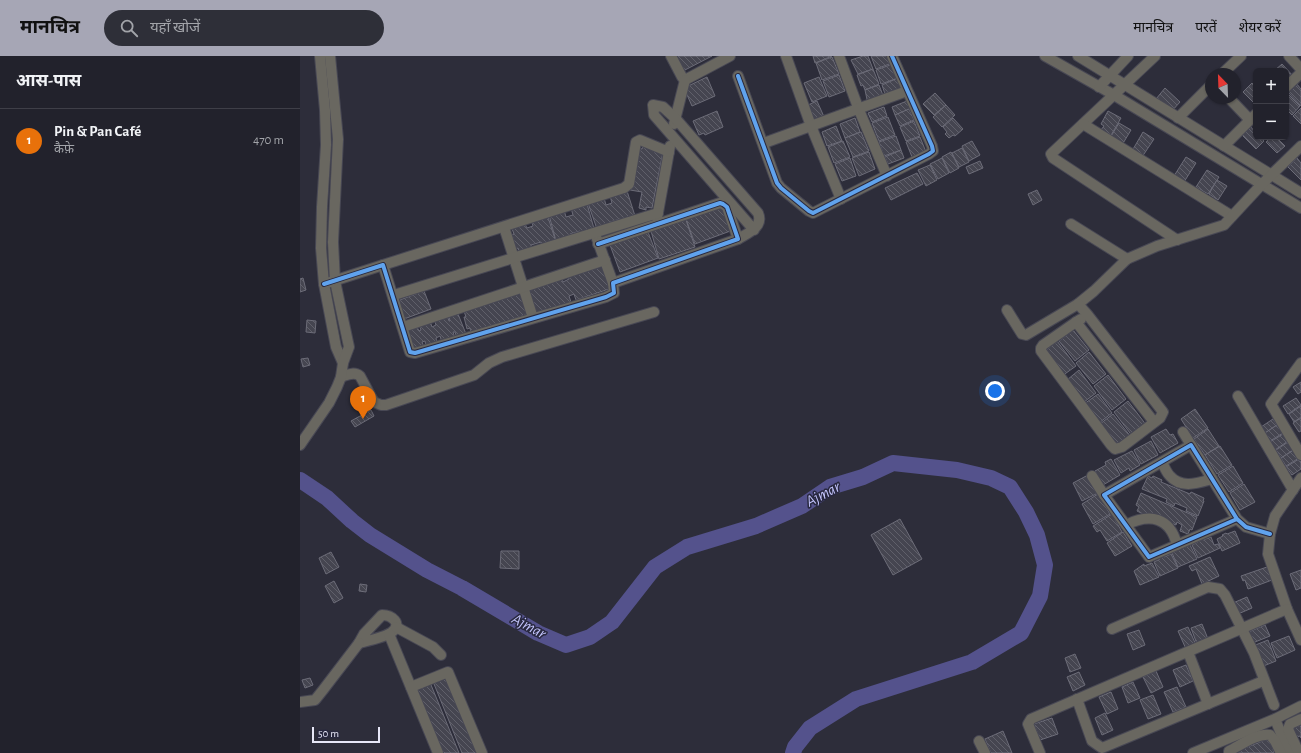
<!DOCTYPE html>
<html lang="hi">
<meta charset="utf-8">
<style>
:root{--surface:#22222c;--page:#2e2f38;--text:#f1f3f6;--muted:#a2a4a9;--line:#3f3f48;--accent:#a6a6b5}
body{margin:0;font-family:"Alegreya Sans","Noto Sans Devanagari",sans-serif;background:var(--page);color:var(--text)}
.controls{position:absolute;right:12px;top:12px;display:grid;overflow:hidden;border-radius:6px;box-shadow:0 1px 3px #0004}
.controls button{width:36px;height:36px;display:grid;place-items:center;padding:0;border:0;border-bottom:1px solid var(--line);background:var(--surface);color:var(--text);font:20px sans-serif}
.compass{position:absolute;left:905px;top:12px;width:36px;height:36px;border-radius:50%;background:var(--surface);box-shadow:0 1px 3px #0004;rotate:337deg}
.scale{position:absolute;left:12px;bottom:10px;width:68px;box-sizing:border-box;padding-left:4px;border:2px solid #e7e7f7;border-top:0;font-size:11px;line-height:14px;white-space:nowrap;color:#e7e7f7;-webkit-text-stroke:3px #28283f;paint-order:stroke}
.you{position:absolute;left:695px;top:335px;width:14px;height:14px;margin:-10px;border:3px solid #fff;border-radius:50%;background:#1a73e8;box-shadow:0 0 0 6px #1a73e833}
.badge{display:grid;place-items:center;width:26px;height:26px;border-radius:50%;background:var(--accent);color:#fff;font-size:13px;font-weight:700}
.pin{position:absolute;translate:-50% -33px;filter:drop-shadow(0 1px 2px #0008)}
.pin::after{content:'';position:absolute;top:21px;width:14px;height:12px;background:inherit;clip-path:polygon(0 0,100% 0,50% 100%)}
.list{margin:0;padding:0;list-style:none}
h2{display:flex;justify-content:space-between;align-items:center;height:52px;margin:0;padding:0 16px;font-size:17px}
h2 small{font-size:13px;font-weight:400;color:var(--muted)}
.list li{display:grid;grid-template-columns:26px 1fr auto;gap:12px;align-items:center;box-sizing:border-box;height:64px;padding:0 16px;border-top:1px solid var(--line)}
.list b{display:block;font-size:15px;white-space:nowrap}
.list p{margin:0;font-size:13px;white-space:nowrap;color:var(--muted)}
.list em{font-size:13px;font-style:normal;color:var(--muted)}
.icon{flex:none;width:22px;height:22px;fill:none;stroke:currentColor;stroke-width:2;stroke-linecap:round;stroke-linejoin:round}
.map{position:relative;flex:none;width:1001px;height:697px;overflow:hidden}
header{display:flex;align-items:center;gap:24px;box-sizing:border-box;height:56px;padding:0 20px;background:var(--accent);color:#111}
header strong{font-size:19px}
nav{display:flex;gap:22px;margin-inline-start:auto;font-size:14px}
.search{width:280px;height:36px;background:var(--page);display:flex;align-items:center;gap:10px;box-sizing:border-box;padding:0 14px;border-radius:22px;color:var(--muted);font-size:15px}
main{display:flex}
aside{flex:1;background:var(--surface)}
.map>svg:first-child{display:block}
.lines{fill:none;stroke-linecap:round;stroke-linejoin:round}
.river{stroke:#54528c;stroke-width:16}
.building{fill:url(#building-back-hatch);stroke:#6c6c78}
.minor-casing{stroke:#484854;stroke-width:12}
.minor{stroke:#696760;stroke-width:10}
.cycleway-casing{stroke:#28283f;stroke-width:6}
.cycleway{stroke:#60a3ed;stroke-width:4}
.labels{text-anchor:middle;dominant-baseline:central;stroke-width:3;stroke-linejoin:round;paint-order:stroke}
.water-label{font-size:16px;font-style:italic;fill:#c2c3fb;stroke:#28283f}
</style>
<header>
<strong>मानचित्र</strong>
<div class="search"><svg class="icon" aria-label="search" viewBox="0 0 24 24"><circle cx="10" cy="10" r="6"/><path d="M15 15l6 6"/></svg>यहाँ खोजें</div>
<nav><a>मानचित्र</a><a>परतें</a><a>शेयर करें</a></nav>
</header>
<main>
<aside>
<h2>आस-पास<small></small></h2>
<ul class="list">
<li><span class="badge" style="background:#e8710a">1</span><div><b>Pin &amp; Pan Café</b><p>कैफ़े</p></div><em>470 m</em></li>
</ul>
</aside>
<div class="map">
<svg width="1001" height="697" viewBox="0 0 1001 697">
<defs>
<pattern id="building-back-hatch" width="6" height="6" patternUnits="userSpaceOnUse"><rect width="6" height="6" fill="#454550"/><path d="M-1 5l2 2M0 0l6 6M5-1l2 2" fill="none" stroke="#60606a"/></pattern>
</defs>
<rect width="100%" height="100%" fill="#2d2d3a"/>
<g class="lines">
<path class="river" d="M0,424L27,442L52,465L70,479L127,514L162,532L238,577L266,589L290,581L312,566L355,511L387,491L456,470L502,450L530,431L563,421L593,407L657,414L691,422L710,431L726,456L737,479L745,509L740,540L721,577L672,606L556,643L510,672L495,691L493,697"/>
</g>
<g class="building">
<path d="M376,0H412L383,15Z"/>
<path d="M513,0H532L515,7Z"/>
<path d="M563,0H568L573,13L558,18L551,4Z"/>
<path d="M571,0H589L592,7L576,13Z"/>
<path d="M532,1L539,18L522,24L516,7Z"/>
<path d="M593,8L598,22L581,28L576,14Z"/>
<path d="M982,8L994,21L986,28V15H974Z"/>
<path d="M573,13L579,28L565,34L563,29L561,30L557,19Z"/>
<path d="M539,19L545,35L529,41L523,25Z"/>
<path d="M407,21L415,40L392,50L384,32Z"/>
<path d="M519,21L527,40L512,46L504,27Z"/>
<path d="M598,22L603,35L586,41L582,29Z"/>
<path d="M952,27L956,31V49L943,36Z"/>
<path d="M996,27L1001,33V50L987,35Z"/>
<path d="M579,29L584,42L568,48L565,34Z"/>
<path d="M865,32L880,46L871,56L856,43Z"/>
<path d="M986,36L1000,50L992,59L986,53Z"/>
<path d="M635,37L646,49L634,59L623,48Z"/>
<path d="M517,45L525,63L515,67L508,49Z"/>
<path d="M607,45L610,53L595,59L592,51Z"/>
<path d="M646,49L655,59L642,71L633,61Z"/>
<path d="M584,51L587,60L572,66L568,57Z"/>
<path d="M1001,52V68L993,60Z"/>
<path d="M609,53L614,64L600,70L595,59Z"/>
<path d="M417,55L423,71L405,79L404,77L399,79L393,65Z"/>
<path d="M808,55L821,62L810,81L800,75L804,70L801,68Z"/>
<path d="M588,61L595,79L579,85L572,67Z"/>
<path d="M555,62L560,76L545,82L540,68Z"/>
<path d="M653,62L663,73L655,80L653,79L649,82L645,78L647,76L643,71Z"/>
<path d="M614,65L620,80L606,85L600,71Z"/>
<path d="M819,67L831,74L822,89L810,82Z"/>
<path d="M536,70L542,85L527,90L522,76Z"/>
<path d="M950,70L956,77V81H960L964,85L956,93L941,78Z"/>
<path d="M561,76L569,95L553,101L545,82Z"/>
<path d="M843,76L854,83L842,101L832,95Z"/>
<path d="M596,80L601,94L584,100L579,86Z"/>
<path d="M620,81L626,96L612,101L606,86Z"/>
<path d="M971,81H976L985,90L977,97L966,86Z"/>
<path d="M543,85L550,101L534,107L528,91Z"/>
<path d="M672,85L680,99L669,105L662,90Z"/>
<path d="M343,90L363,96L352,152L346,151V154L339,152L342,136L330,134L338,92L342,93Z"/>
<path d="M662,92L669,106L659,111L652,97Z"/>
<path d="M601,94L604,102L588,108L585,101Z"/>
<path d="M569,96L575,113L559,120L552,102Z"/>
<path d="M651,96L659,112L650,117L642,101Z"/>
<path d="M886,101L896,107L884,126L874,120Z"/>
<path d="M550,102L556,120L542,125L535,108Z"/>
<path d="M642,102L649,117L638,123L630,108Z"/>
<path d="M997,102L1001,107V124L988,111Z"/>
<path d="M680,105L683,112L669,118L666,111Z"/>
<path d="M630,109L637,124L626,130L618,114Z"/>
<path d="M907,114L919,121L908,138L896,131Z"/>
<path d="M617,117L623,128L591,144L585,132Z"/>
<path d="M917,124L927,130L918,144L909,138Z"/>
<path d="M737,134L742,144L733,149L728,138Z"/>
<path d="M327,135L336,163L321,165L320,163L310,166L311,169L297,173L288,147L304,142L306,149L312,147L310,140Z"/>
<path d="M287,148L295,176L281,178L280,175L270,178L271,181L256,185L249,159L264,154L266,161L273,159L271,152Z"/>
<path d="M424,149L433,174L395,188L386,163Z"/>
<path d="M247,158L256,186L242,188L241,186L231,189L232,194L220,198L218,192L216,193L212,179L214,178L211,170L224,166L227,172L233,170L231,163Z"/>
<path d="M386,164L395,191L359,203L351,175Z"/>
<path d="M348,176L358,202L320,216L310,189Z"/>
<path d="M303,207L312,232L276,244L274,238L269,240L271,246L237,258L228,235L262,222L263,226L269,223L268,219Z"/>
<path d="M3,222L6,234L0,236V223Z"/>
<path d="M124,235L131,253L104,263L97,245Z"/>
<path d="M220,236L228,258L171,277L170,272L167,273L164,261H166L164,255Z"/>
<path d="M158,258L166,278L157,282L155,276H153L155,282L142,286L140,280L136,282L137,287L126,290L125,285L122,286L124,291L112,295L105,273L116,269L119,275L121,274L119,269L130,265L132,271L136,269L134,263L147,259L149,265H150L149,261Z"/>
<path d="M7,264L16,265L15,277L6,276Z"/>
<path d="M773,274L789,294L775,305L759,285Z"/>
<path d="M757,285L776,310L762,320L744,296Z"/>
<path d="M789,296L806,318L793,328L776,307Z"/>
<path d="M8,302L10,309L3,311L1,303Z"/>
<path d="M779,314L796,337L784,346L767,324Z"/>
<path d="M808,319L826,343L812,354L794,330Z"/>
<path d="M1001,326V336L998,338L993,331Z"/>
<path d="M798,338L812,357L799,367L784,348Z"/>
<path d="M996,342L1001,349L988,358L983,350Z"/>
<path d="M828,345L847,370L833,381L814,356Z"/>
<path d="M1001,350V361L994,366L989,358Z"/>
<path d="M895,353L908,372L893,382L881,363Z"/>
<path d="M71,354L74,360L55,371L51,365Z"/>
<path d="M813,358L831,381L818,391L800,368Z"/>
<path d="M1001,362V375L999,376L993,367Z"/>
<path d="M973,363L977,369L965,377L961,371Z"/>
<path d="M977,369L983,377L970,385L965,377Z"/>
<path d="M866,373L870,379L873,378L878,387L860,397L851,381Z"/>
<path d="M908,373L919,390L905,399L894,383Z"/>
<path d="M983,378L988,385L975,394L970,386Z"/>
<path d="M851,385L858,399L841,408L834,394Z"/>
<path d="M988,386L993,394L981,402L976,394Z"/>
<path d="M920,390L932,409L917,418L905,399Z"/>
<path d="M994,394L999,402L986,410L981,402Z"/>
<path d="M832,395L840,409L830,415L829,412L821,417L814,404Z"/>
<path d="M811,403L820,419L803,429L795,415L806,409L805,406Z"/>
<path d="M999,403L1001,406V413L992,419L986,411Z"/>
<path d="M933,410L943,427L929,436L918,419Z"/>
<path d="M788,419L798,437L782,445L773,427Z"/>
<path d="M848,420L852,422L853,420L862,424L861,426L890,438L891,436L904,442L903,445H904L898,460L886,455L887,452L875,447L874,450L866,446L867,443L842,433Z"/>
<path d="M944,428L955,446L940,454L930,437Z"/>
<path d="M841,437L897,461L892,474L890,473L888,478L880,475L882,469L877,466L876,469L846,457L845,459L837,455L839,451L836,449Z"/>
<path d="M798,438L810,458L793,468L782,448Z"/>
<path d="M812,458L822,476L807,485L800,474L797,476L793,470Z"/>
<path d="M600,463L622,503L593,519L571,479Z"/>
<path d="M935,475L940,487L922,495L917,483L923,480L922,479L926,477L927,478Z"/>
<path d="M823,476L832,490L815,500L807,487Z"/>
<path d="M911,481L914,489L918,488L920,492L898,502L892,489L898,486V485L903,482V484Z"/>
<path d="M890,489L897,503L878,511L872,497L878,494L877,492L882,490L883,492Z"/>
<path d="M201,495H219V513L200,512Z"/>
<path d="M31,496L39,511L26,518L19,502Z"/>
<path d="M871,498L878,512L860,520L854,506L860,503L859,502L864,500V501Z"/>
<path d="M910,501L919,520L902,528L896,513L892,515L889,510Z"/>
<path d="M852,507L859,521L840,529L834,515L844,508V510Z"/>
<path d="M967,511L972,524L948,533L945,524L943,525L941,520Z"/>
<path d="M1001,514V532L996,534L990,518Z"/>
<path d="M34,525L43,542L34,547L25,530Z"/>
<path d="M60,528L67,529L66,536L59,535Z"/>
<path d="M947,541L952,552L938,558L933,547Z"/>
<path d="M902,568L908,583L897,588L891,572Z"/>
<path d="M965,569L970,580L950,588L946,577Z"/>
<path d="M888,571L896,589L886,593L878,575Z"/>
<path d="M839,574L845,589L833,594L827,578Z"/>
<path d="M989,580L995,594L977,602L971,587Z"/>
<path d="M968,584L976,605L961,611L953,590Z"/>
<path d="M775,598L781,612L770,616L765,602Z"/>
<path d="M886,609L893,625L880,631L873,614Z"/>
<path d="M856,615L863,631L851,637L843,621Z"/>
<path d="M779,616L785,629L773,635L767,621Z"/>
<path d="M146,618L178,697H162L132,623Z"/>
<path d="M10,622L13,629L5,632L2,624Z"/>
<path d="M129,624L159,697H141L114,631Z"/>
<path d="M833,626L840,642L828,647L822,631Z"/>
<path d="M877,631L886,651L873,656L864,636Z"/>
<path d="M811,636L818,653L807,658L799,641Z"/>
<path d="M853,639L861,658L848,663L840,644Z"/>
<path d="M805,657L813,674L802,679L795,662Z"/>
<path d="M752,662L758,678L740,684L734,668Z"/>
<path d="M1001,669V682L1000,680L996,681L993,672Z"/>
<path d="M703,675L712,697H691L685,683Z"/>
<path d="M970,682L974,697H935V696Z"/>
</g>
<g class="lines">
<g class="minor-casing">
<g id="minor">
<path d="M20,0L25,54L26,89L22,151L21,192L24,228L36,291L43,307"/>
<path d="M371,0L382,21L385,24L430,0"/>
<path d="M486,0L511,70L541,143"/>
<path d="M539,0L559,54L587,120"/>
<path d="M745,0L814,39L1001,152"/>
<path d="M778,0L1001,137"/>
<path d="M855,0L751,98L753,102L877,184"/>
<path d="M989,0L1001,13"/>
<path d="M922,18L941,0"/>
<path d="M438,20L477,127L481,132L509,155L513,157L629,98L633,95L632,90L592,0"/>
<path d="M799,31L828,0"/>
<path d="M986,31L1001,17"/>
<path d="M929,42L950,64"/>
<path d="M878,62L911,29"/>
<path d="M374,68L385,24"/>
<path d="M783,68L932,160"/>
<path d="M464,87L607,35"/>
<path d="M924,90L956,58"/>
<path d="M357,162L370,90"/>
<path d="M771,168L827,203"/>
<path d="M204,171L233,262"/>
<path d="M297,183L313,227"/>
<path d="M438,183C448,177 464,171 458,157L376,63L363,51L353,49L354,59L454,174"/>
<path d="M83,209L324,132L329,128L336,86L340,84L369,96"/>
<path d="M24,228L83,209L110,296L115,297L306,241L314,237L313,227L438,183L427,151L423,148L420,147L298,188"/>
<path d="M94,239L358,157"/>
<path d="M707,254L722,278L726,279L778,248L794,235L827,203L857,190L924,169L962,128L1001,90"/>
<path d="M781,263L776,266L854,366"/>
<path d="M776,266L743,289L741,292V295L811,389L815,393L822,391L860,362L863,356L787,258L778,248"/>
<path d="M103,271L305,204"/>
<path d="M1001,307L971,348L1001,399"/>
<path d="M41,321C47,319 54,315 60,320L74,346L81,349H86L174,319L189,307L202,301L354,256"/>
<path d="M938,340L993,434"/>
<path d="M883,376L891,389"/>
<path d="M0,389L29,347L37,331L41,321L43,307L49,291L35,225L33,186L38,83L30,0"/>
<path d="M862,406C864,410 866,416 870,420C881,433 898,427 912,423"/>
<path d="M792,420L804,439"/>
<path d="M1001,422L975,460L970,478L968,498L987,553L1001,584"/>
<path d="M937,463L891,389L804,439L849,501L937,463L946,471L970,478"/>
<path d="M826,469C850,457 870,461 877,489"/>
<path d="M82,559C91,559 103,567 92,576C86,581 67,585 59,587L64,578Z"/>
<path d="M96,571L133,591L141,599"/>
<path d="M812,573L908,531L920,533L925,539L954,597L974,649"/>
<path d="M89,578L138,697"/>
<path d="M888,596L908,648"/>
<path d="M111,631L148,616L182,697"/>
<path d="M777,643L792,685L802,692L963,625"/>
<path d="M0,646L15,644L23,634L59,587"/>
<path d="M975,663L989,697"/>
<path d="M679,685L685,697"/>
<path d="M740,697L728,668L731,663L987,553"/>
<path d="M893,697L975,663L1001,650"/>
<path d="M929,697V695C941,689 957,677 970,679L975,685L981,697"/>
<path d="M999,697L988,673L990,668L1001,663"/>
</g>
</g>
<use href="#minor" class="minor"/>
<g class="cycleway-casing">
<g id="cycleway">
<path d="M438,20L477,127L481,132L509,155L513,157L629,98L633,95L632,90L592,0"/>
<path d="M24,228L83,209L110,296L115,297L306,241L314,237L313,227L438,183L427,151L423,148L420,147L298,188"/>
<path d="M937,463L891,389L804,439L849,501L937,463L946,471L970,478"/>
</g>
</g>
<use href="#cycleway" class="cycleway"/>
</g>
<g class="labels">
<g class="water-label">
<text transform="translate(523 438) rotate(-28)">Ajmar</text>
<text transform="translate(229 570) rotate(28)">Ajmar</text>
</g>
</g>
</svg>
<div class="controls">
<button>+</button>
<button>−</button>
</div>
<svg class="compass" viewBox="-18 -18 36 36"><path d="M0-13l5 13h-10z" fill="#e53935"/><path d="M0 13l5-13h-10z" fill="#a2a4a9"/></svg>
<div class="scale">50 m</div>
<div class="you"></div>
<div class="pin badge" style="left:63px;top:363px;background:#e8710a">1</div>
</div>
</main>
